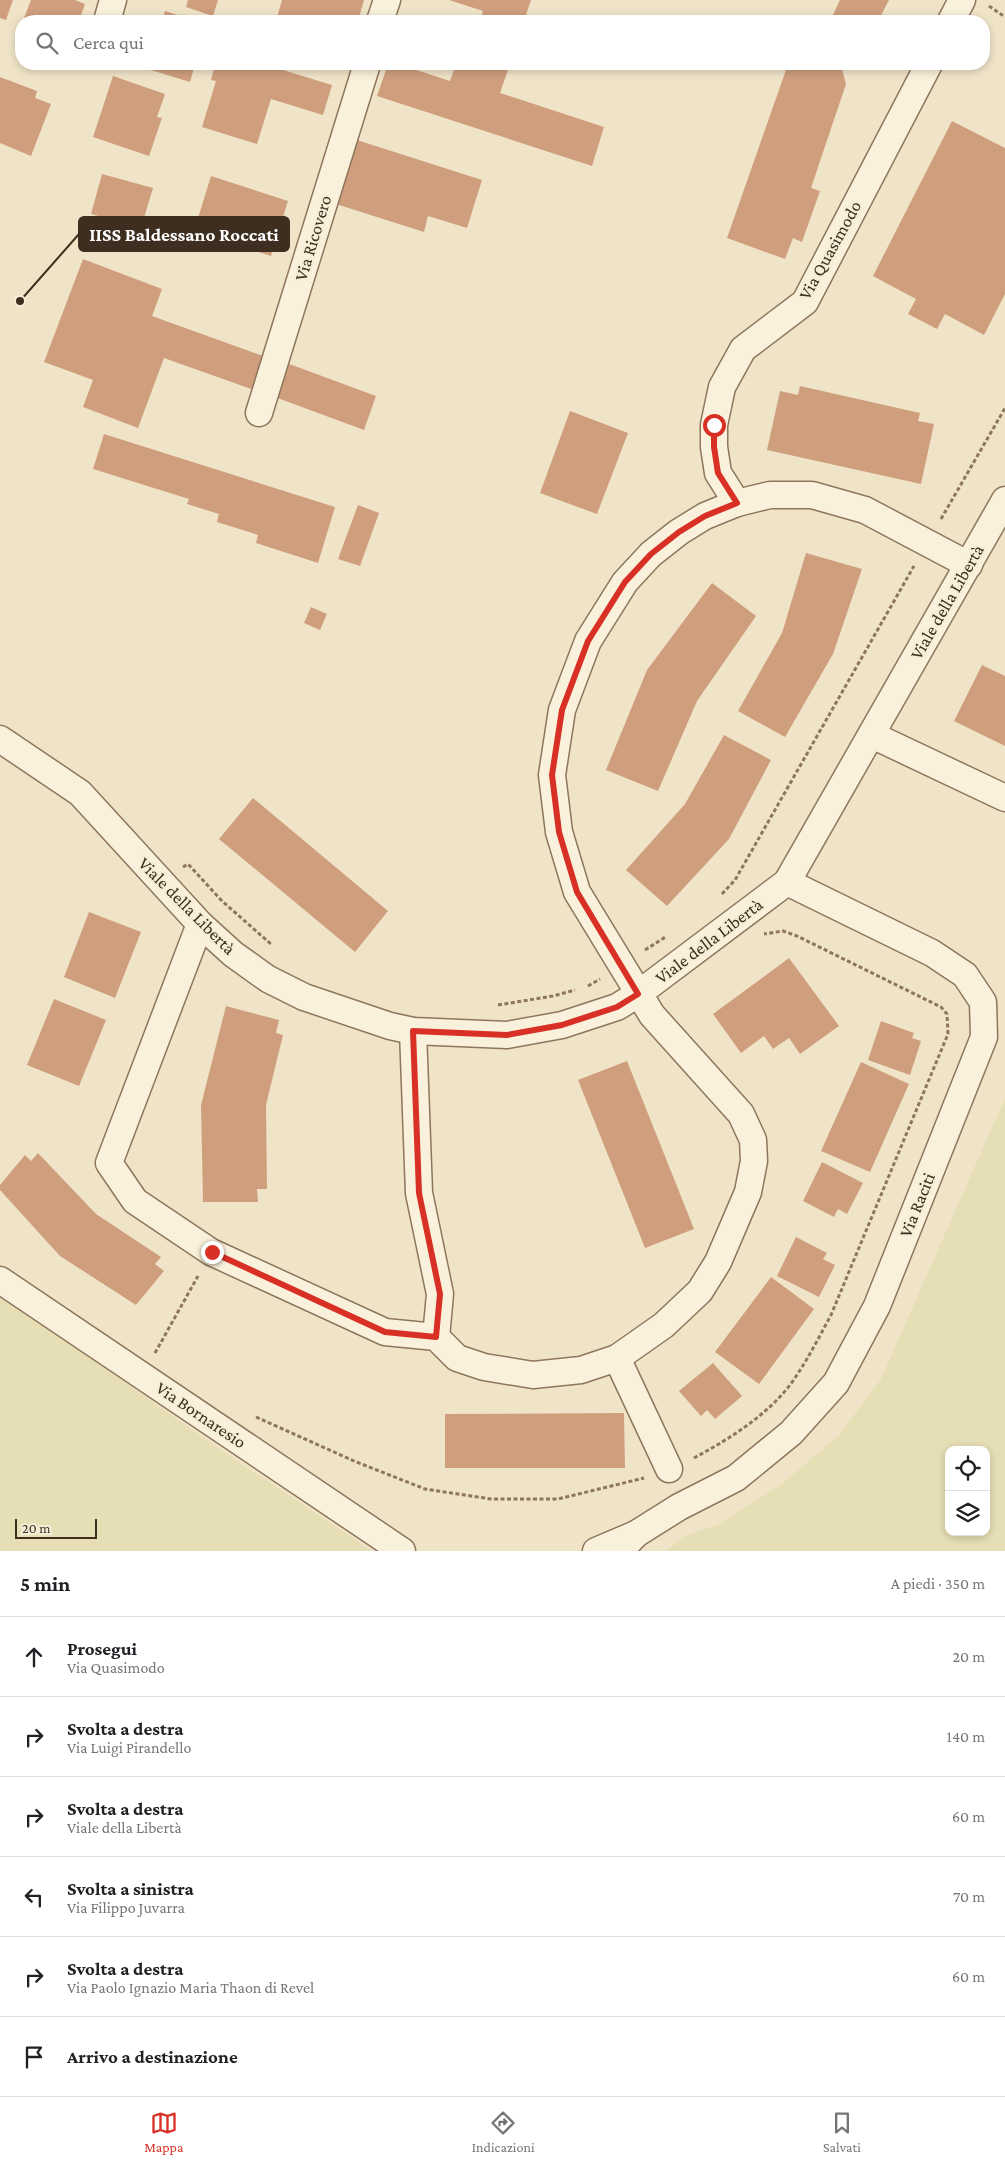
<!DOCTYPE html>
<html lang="it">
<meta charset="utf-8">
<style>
:root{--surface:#fff;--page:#f6f6f6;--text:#202124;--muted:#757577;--line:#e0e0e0;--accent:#d93025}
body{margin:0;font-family:"Crimson Pro",serif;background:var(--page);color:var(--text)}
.controls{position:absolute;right:15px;bottom:15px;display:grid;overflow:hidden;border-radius:10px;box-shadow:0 2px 8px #0003}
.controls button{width:45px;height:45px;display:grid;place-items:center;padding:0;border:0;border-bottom:1px solid var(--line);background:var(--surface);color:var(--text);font:25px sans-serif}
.scale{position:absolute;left:15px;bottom:12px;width:82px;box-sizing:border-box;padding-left:5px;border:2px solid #3d2e20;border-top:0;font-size:14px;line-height:18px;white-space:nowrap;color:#3d2e20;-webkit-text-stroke:4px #f7eed8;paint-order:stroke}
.stop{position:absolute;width:15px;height:15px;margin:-11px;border:4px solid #d93025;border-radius:50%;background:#fff}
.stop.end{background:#d93025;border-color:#fff;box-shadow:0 1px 5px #0008}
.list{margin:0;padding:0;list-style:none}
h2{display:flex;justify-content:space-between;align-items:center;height:65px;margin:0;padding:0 20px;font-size:21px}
h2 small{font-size:16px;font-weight:400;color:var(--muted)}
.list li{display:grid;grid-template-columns:32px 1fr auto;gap:15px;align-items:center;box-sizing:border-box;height:80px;padding:0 20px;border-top:1px solid var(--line)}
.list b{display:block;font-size:19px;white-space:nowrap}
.list p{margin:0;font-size:16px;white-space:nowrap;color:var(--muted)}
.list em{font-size:16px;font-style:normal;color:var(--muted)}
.icon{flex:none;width:28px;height:28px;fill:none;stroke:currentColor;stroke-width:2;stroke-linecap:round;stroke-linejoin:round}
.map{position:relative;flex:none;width:1005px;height:1551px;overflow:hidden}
.search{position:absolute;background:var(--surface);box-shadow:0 2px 8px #0003;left:15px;right:15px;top:15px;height:55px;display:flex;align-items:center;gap:12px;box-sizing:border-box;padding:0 18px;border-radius:20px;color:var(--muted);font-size:19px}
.sheet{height:545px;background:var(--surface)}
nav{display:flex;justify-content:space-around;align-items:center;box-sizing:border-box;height:70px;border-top:1px solid var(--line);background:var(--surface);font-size:14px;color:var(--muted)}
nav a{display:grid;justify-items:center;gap:2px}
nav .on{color:var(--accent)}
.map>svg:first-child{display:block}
.farmland{fill:#e6deb5;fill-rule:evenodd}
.building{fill:#cf9f7d}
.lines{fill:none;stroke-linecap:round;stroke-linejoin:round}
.street-casing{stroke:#8d765c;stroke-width:29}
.path{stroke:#8d765c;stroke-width:3;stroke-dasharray:4 2.5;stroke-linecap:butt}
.street{stroke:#faf1dc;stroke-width:26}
.route{stroke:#d93025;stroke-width:6}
.labels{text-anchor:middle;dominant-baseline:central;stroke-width:5;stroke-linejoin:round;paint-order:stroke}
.street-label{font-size:18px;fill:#3d2e20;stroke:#f7eed8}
.leader{fill:none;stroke:#3d2e20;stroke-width:2}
.callout-dot{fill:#3d2e20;stroke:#f7eed8;stroke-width:2}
.callout{fill:#3d2e20;stroke:#3d2e20;stroke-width:2}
.callout-label{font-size:19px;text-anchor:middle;font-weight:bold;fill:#fff}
</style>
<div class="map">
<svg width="1005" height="1551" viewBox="0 0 1005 1551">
<rect width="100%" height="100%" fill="#f0e4c8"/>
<g class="farmland">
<path d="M1005,1098V1551H666L685,1536L719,1524L782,1484L840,1434L881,1379ZM949,1450H986V1532H949Z"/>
<path d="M0,1295L234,1459L372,1551H0Z"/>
</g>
<g class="building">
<path d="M0,0H13L6,20L0,18Z"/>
<path d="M31,0H75L85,4L79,21H23Z"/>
<path d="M188,0H218L213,16L186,7Z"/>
<path d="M282,0H364L358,21H276Z"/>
<path d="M449,0H531L524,21H480L483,11Z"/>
<path d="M840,0H889L878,21H836L831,19Z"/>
<path d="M165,11L187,18L185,21H162Z"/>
<path d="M142,64H195L190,82L141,67Z"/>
<path d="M215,64H263L332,85L323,115L271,99L257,144L202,127L216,81L211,80Z"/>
<path d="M388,64H398L450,81L456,64H510L500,93L604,127L592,166L377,96Z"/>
<path d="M788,64H827L842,69L846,84L811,188L820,191L802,242L793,238L785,259L727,238Z"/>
<path d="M113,76L165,94L157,117L162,118L149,156L93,137Z"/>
<path d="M0,77L37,91L35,98L51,104L31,156L0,143Z"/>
<path d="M952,121L1005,148V294L984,335L945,314L937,329L908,314L916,299L873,276Z"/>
<path d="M357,140L482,180L467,228L428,216L424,232L336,204Z"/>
<path d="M102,174L153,188L141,228L91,214Z"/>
<path d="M211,176L288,201L271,256L194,231Z"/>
<path d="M83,259L162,289L152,316L266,357L254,390L164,358L138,428L83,407L93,380L44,362Z"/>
<path d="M284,362L376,396L364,430L272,396Z"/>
<path d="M800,386L920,413L918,421L934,424L921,484L767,450L780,391L798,395Z"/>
<path d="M570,411L628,433L597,514L540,493Z"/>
<path d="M104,434L335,507L318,563L256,543L258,535L217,522L219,514L187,504L189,499L93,469Z"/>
<path d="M358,505L379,513L360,566L338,559Z"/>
<path d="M806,553L862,569L833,654L785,737L738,711L782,633Z"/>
<path d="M712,583L756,616L697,701L658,791L606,770L647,670Z"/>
<path d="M311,607L327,614L320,630L304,623Z"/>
<path d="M982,665L1005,676V746L954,721Z"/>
<path d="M724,735L771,760L729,839L667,906L626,870L685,804Z"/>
<path d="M253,798L388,911L355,952L219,839Z"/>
<path d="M89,912L141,932L115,998L64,977Z"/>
<path d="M789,958L839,1026L800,1054L789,1038L773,1049L764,1036L741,1053L713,1014Z"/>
<path d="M54,999L106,1020L79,1086L27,1065Z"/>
<path d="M226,1006L279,1020L276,1033L283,1035L266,1105L267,1189H257L258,1202H203L201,1105Z"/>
<path d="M881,1021L914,1033L912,1038L921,1041L910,1075L868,1060Z"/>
<path d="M627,1061L694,1229L645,1248L578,1080Z"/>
<path d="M861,1062L909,1084L870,1172L821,1151Z"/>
<path d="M38,1153L96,1214L161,1257L155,1264L164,1271L136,1305L60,1256L0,1190V1185L25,1155L31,1161Z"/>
<path d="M822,1162L863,1183L847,1214L838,1209L834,1217L803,1201Z"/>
<path d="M796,1237L827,1253L823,1259L835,1265L819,1297L777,1276Z"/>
<path d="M771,1277L814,1309L759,1384L715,1352Z"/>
<path d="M713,1363L742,1396L715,1419L707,1410L701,1416L679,1391Z"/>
<path d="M624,1413L625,1468H445V1414Z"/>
</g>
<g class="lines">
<g class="street-casing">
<g id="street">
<path d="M107,21L113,0"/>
<path d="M380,21L387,0"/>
<path d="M951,21L962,0"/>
<path d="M259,413L367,64"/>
<path d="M737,503L718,473L714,447V425L722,387L743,349L805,302L929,64"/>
<path d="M872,735L1005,798"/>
<path d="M0,739L80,793L200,924L233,954L268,979L304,997L390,1026L413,1031L507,1035L562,1025L617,1007L638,994L787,882L1005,500"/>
<path d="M200,924L109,1163L135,1201L211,1252L385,1332L436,1337L457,1358L484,1367L533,1375L581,1370L617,1358L664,1325L700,1291L718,1262L748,1192L754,1161L753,1140L741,1114L652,1015L577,892L559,832L552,775L562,710L588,641L625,582L651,554L679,532L705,516L737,503L770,495H812L865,510L969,565"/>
<path d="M413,1031L419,1193L440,1294L436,1337"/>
<path d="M0,1280L402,1551"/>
<path d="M617,1358L669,1469"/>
<path d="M636,1534L679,1507L736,1478L791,1433L836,1383L877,1306L984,1037L983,1002L965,975L932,953L787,882"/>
<path d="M596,1551L636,1534L620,1551"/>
</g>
</g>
<g class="path">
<path d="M989,6L1005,17"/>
<path d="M941,519L1005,408"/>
<path d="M183,867L188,864L222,901L272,945"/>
<path d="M722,894L735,880L914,566"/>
<path d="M645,950L667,936"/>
<path d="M588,986L600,979"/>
<path d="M498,1005L553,996L575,990"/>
<path d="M155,1353L198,1276"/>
<path d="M256,1417L354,1461L425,1489L491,1499H558L644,1478"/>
<path d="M694,1458C729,1439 765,1417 790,1385C806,1363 818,1339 831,1315L948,1034L947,1014L941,1007L797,936L783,931L764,934"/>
</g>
<use href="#street" class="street"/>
</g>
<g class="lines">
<path class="route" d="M212,1252L385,1332L436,1337L440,1294L419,1193L413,1031L507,1035L562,1025L617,1007L638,994L577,892L559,832L552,775L562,710L588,641L625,582L651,554L679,532L705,516L737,503L718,473L714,447V425"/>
</g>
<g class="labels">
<g class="street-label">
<text transform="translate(313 238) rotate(-73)">Via Ricovero</text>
<text transform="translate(830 250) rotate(-61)">Via Quasimodo</text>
<text transform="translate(947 602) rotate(-60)">Viale della Libertà</text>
<text transform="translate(187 906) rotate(45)">Viale della Libertà</text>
<text transform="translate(709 941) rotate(-37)">Viale della Libertà</text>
<text transform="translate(917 1205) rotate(-68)">Via Raciti</text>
<text transform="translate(201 1415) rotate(34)">Via Bornaresio</text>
</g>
</g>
<path class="leader" d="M20 301L79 234"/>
<circle class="callout-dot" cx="20" cy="301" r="5"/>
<rect class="callout" x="79" y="217" width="210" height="34" rx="5"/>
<g class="callout-label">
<text x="184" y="241">IISS Baldessano Roccati</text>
</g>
</svg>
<div class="controls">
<button><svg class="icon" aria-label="locate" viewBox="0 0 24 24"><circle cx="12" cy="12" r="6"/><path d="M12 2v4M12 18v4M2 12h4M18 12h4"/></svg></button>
<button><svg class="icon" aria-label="layers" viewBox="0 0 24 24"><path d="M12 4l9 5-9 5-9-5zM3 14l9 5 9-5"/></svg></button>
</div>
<div class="scale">20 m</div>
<div class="stop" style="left:714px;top:425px"></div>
<div class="stop end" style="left:212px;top:1252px"></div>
<div class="search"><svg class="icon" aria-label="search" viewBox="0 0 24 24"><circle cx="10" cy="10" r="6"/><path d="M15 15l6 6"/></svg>Cerca qui</div>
</div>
<section class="sheet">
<h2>5 min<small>A piedi · 350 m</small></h2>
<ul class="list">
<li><svg class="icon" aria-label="ahead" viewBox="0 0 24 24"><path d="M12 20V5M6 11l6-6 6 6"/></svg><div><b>Prosegui</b><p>Via Quasimodo</p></div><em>20 m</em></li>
<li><svg class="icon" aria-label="right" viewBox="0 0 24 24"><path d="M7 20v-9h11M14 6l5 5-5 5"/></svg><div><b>Svolta a destra</b><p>Via Luigi Pirandello</p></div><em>140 m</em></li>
<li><svg class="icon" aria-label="right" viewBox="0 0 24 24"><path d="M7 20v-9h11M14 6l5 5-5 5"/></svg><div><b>Svolta a destra</b><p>Viale della Libertà</p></div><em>60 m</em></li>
<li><svg class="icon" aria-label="left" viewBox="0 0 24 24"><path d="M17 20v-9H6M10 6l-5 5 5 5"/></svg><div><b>Svolta a sinistra</b><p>Via Filippo Juvarra</p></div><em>70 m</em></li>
<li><svg class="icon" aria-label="right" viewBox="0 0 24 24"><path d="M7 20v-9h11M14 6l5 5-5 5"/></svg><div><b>Svolta a destra</b><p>Via Paolo Ignazio Maria Thaon di Revel</p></div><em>60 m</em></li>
<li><svg class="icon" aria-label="arrive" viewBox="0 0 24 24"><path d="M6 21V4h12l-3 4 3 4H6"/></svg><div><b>Arrivo a destinazione</b></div></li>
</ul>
</section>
<nav>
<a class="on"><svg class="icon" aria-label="map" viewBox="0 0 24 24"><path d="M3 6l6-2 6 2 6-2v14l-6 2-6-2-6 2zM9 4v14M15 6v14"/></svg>Mappa</a>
<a><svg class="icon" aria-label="directions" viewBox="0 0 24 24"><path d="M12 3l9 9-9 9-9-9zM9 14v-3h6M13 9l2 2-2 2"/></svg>Indicazioni</a>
<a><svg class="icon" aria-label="saved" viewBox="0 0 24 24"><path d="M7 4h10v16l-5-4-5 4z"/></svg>Salvati</a>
</nav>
